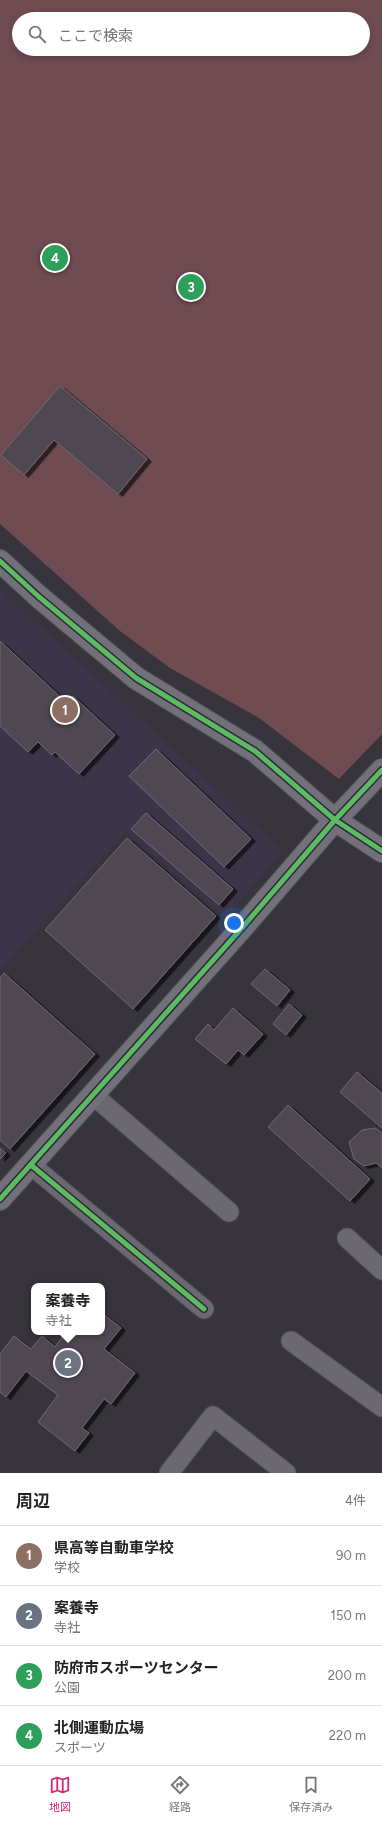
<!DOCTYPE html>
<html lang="ja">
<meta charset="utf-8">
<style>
:root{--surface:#fff;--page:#f2f2f2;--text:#222;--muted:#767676;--line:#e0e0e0;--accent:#db2777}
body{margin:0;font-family:Figtree,"Noto Sans JP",sans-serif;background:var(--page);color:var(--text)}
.you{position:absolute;left:234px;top:923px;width:14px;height:14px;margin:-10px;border:3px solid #fff;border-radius:50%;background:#1a73e8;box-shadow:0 0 0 6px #1a73e833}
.badge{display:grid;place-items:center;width:26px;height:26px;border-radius:50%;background:var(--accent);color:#fff;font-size:13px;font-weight:700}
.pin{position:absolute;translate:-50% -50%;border:2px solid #fff;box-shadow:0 1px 4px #0006}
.popup{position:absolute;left:31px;top:1283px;width:74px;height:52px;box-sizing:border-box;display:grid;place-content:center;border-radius:8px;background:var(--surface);filter:drop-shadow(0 1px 3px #0005);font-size:13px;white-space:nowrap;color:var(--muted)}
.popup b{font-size:15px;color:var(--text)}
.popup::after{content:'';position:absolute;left:50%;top:100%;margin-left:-8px;border:8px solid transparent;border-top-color:var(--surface)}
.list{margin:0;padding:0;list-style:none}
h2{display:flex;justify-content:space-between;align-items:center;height:52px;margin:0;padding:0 16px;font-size:17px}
h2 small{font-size:13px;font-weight:400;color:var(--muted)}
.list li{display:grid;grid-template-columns:26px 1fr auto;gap:12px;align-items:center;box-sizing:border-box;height:60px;padding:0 16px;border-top:1px solid var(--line)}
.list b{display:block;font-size:15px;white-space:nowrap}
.list p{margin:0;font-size:13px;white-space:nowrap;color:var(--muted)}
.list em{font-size:13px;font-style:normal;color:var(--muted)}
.icon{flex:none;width:22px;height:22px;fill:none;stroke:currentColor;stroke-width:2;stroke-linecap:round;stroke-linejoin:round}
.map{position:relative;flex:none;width:382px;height:1473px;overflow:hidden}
.search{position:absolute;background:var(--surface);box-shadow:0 2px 6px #0003;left:12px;right:12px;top:12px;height:44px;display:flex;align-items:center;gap:10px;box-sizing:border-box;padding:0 14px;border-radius:22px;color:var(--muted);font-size:15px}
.sheet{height:292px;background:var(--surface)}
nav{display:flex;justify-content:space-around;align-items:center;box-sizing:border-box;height:56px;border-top:1px solid var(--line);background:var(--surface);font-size:11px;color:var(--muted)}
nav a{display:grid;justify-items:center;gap:2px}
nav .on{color:var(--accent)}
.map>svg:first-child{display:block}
.built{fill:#3c3549}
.green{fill:#6f4b52;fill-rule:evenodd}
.building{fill:#504751;stroke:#6f6a71;filter:url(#shadow)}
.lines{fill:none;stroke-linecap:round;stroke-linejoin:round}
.street-casing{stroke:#535058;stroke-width:21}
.secondary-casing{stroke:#535058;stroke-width:24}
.street{stroke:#6b696f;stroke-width:19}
.secondary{stroke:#72717a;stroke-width:22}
.cycleway-casing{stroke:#2c2736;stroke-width:8}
.cycleway{stroke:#5cba63;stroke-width:5}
</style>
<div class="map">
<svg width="382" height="1473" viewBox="0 0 382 1473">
<defs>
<filter id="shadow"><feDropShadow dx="4.5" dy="2.5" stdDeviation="0" flood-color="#0009"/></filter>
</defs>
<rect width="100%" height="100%" fill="#37343c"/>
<path class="built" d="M0,589L283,851L225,918L126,831L0,971Z"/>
<path class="green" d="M0,0H382V734L339,779L259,718L170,668L120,631L0,524ZM19,19H363V49H19Z"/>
<g class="building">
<path d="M60,386L147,459L118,494L54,440L24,475L1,455Z"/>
<path d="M0,641L67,703L73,696L115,735L79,774L55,752L52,755L38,742L28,752L0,726Z"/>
<path d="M156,749L251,839L224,867L129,776Z"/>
<path d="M146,813L233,889L219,905L131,829Z"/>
<path d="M127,838L216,916L133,1009L45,930Z"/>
<path d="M265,969L290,990L277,1006L251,984Z"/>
<path d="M4,973L95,1054L10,1149L0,1140V978Z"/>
<path d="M289,1004L302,1015L286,1035L273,1024Z"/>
<path d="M233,1008L263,1034L244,1055L238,1050L226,1064L195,1039L208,1024L214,1030Z"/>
<path d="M357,1072L382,1093V1128L340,1092Z"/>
<path d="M288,1105L370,1179L350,1201L268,1127Z"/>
<path d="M375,1128L382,1133V1168L376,1163L364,1166L354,1159L349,1142L362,1130Z"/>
<path d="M0,1148L6,1153L0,1159Z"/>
<path d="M102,1313L121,1328L104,1349L135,1373L111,1404L104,1399L82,1428L89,1433L75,1451L38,1422L58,1395L26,1371L6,1397L0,1392V1354L14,1336L31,1349L42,1336L55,1347L66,1332H102Z"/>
</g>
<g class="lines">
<g class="street-casing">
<g id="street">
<path d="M93,1095L229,1212"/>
<path d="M31,1165L204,1309"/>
<path d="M347,1238L382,1270"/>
<path d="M291,1341L382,1407"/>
<path d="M169,1473L213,1416L286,1473"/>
</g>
</g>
<g class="secondary-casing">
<g id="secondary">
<path d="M0,561L38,596L136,678L255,751L335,820L382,851"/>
<path d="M0,1199L241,929L335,820L382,770"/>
</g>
</g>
<use href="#street" class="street"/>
<use href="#secondary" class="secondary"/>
<g class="cycleway-casing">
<g id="cycleway">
<path d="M0,561L38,596L136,678L255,751L335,820L382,851"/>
<path d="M31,1165L204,1309"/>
<path d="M0,1199L241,929L335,820L382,770"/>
</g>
</g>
<use href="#cycleway" class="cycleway"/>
</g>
</svg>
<div class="you"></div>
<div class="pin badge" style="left:65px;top:710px;background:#8d6e63">1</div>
<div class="pin badge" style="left:68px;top:1363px;background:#6b7280">2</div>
<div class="popup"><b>案養寺</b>寺社</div>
<div class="pin badge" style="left:191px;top:287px;background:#2e9e5b">3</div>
<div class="pin badge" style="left:55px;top:258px;background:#2e9e5b">4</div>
<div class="search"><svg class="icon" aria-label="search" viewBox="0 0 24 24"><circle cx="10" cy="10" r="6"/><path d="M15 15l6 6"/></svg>ここで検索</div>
</div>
<section class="sheet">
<h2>周辺<small>4件</small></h2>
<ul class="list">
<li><span class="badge" style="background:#8d6e63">1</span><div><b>県高等自動車学校</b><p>学校</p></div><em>90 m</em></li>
<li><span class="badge" style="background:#6b7280">2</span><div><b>案養寺</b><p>寺社</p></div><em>150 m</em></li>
<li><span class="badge" style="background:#2e9e5b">3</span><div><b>防府市スポーツセンター</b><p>公園</p></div><em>200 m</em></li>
<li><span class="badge" style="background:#2e9e5b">4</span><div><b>北側運動広場</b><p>スポーツ</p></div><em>220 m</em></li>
</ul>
</section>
<nav>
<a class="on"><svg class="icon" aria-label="map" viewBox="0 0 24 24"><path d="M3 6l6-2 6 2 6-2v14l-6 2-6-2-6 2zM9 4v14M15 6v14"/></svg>地図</a>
<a><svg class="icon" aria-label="directions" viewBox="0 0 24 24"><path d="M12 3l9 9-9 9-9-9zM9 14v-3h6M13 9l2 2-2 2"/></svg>経路</a>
<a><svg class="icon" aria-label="saved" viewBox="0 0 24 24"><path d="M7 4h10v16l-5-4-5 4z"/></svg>保存済み</a>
</nav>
